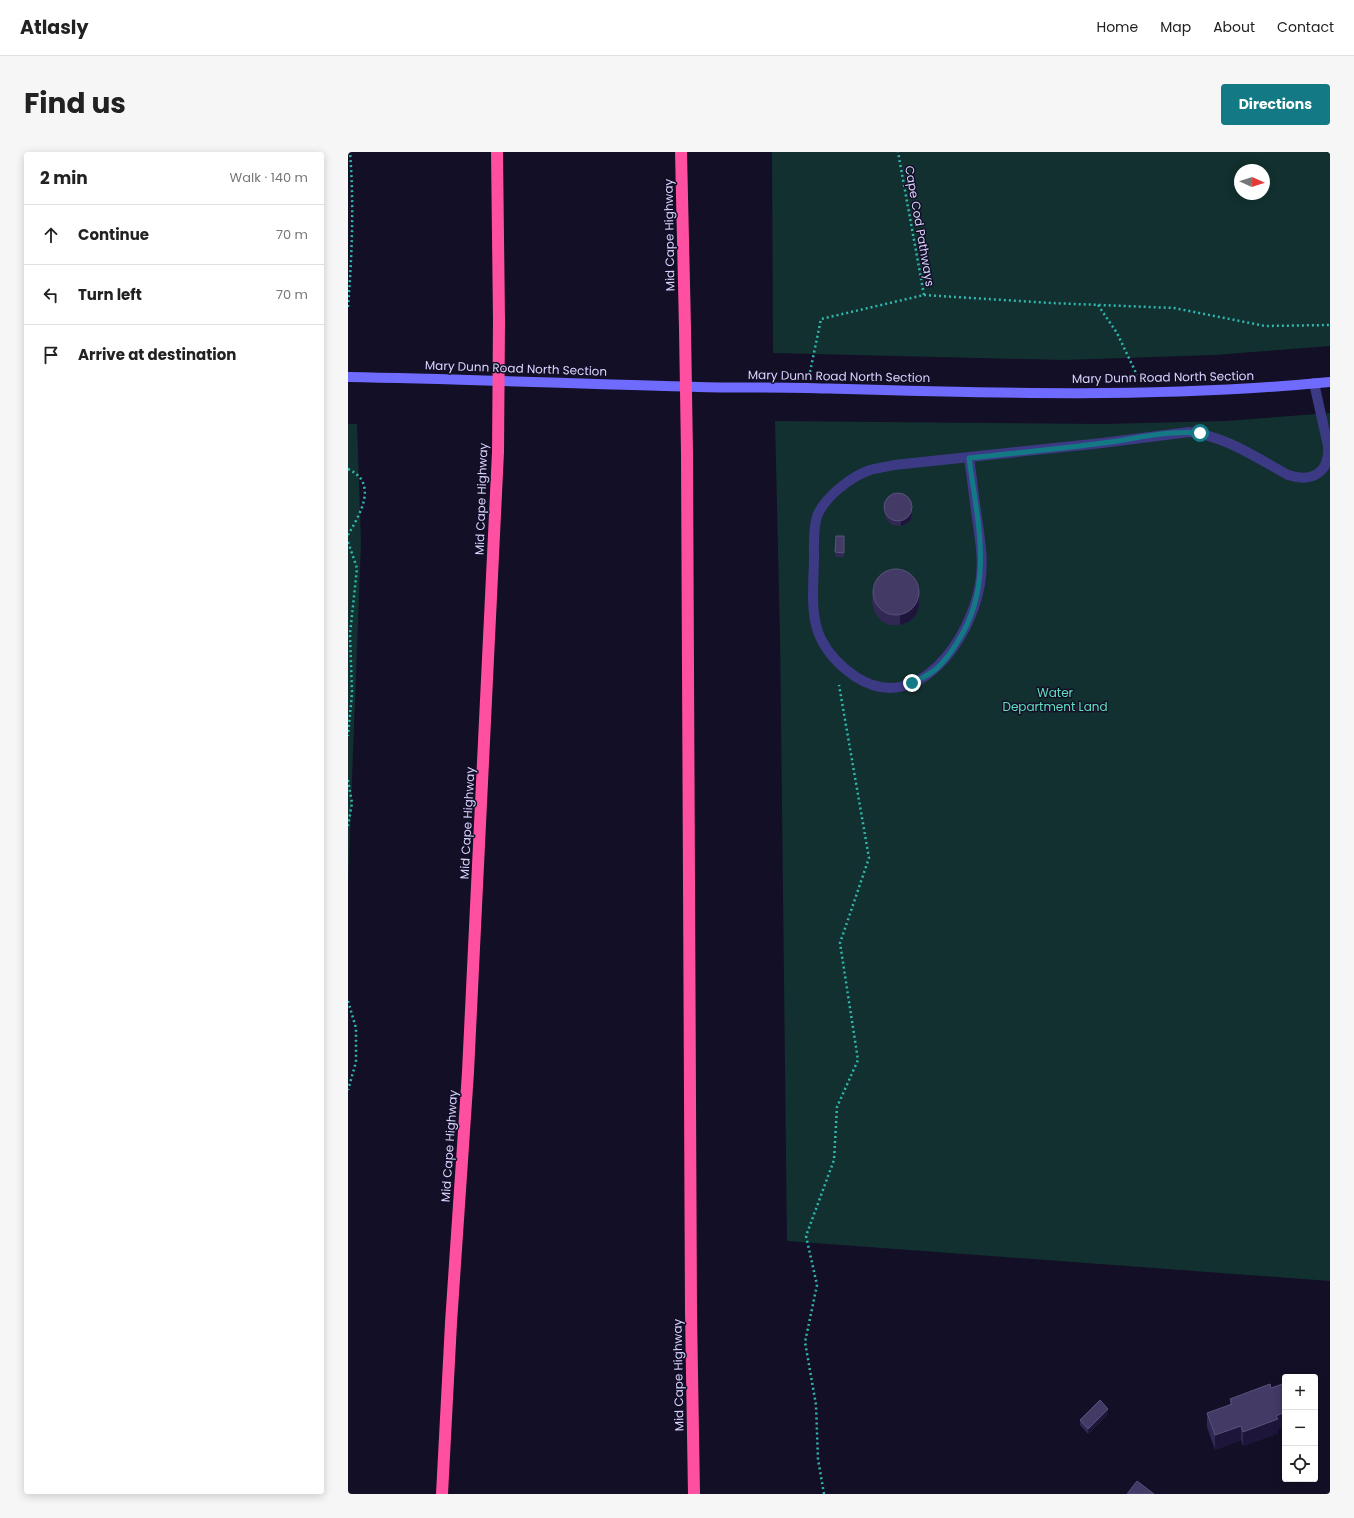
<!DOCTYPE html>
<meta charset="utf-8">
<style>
:root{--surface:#fff;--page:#f6f6f6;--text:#222;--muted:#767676;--line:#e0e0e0;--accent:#137a85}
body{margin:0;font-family:Poppins,sans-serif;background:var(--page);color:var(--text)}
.controls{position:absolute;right:12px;bottom:12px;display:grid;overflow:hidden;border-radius:4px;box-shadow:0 2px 10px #0003}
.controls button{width:36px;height:36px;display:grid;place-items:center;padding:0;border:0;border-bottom:1px solid var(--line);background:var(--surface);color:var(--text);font:20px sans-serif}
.compass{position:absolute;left:886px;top:12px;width:36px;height:36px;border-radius:50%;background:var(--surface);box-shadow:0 2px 10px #0003;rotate:93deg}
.stop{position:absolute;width:12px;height:12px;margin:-9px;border:3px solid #137a85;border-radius:50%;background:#fff}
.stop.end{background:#137a85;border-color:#fff;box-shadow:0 1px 4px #0008}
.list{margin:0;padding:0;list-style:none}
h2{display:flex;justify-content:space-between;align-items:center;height:52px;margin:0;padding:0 16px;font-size:17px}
h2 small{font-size:13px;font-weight:400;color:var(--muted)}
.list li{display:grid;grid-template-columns:26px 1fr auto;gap:12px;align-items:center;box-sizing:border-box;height:60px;padding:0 16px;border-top:1px solid var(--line)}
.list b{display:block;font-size:15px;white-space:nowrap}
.list em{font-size:13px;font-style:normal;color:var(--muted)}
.icon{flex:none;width:22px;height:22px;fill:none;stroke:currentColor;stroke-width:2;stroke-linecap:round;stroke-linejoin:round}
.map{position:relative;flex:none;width:982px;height:1342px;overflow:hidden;border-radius:4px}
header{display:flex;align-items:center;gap:24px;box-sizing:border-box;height:56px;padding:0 20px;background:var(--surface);border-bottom:1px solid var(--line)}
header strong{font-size:19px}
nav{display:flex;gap:22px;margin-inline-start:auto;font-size:14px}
.intro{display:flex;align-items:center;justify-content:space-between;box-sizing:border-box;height:96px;padding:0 24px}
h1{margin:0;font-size:28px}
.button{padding:10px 18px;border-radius:4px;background:var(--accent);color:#fff;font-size:14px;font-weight:700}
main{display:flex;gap:24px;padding:0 24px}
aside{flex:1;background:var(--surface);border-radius:4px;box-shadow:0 2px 10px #0003}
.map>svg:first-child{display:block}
.green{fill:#12302f;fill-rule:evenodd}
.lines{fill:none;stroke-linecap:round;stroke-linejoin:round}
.path{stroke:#2fb8b0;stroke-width:2.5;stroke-dasharray:2 3;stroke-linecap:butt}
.lane{stroke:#3d3a85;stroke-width:10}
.secondary{stroke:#6f6bff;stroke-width:10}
.highway{stroke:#ff4fa3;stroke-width:12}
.highway-bridge{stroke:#ff4fa3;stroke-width:12}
.wall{fill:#312854}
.shaded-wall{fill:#1d163a}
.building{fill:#433a66;stroke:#5a527e}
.route{stroke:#137a85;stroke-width:5}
.labels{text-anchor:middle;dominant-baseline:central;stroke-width:3;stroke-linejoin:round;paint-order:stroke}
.street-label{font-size:12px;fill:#d9d4ff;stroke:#130f26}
.park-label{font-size:12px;fill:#5fe0c0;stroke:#130f26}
</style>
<header>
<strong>Atlasly</strong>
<nav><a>Home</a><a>Map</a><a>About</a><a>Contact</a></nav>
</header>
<div class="intro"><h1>Find us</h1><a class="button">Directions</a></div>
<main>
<aside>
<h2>2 min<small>Walk · 140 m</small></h2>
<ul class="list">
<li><svg class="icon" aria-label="ahead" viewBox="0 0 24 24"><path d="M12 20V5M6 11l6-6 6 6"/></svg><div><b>Continue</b></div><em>70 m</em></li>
<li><svg class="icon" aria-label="left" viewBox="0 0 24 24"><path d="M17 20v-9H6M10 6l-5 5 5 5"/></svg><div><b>Turn left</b></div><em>70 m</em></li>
<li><svg class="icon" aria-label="arrive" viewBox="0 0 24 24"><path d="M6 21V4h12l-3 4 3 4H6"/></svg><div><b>Arrive at destination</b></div></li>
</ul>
</aside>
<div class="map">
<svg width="982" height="1342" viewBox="0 0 982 1342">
<rect width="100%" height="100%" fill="#130f26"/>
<g class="green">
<path d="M424,0H982V194L867,203L716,208L425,201ZM892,18H916V42H892Z"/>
<path d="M982,261V1129L439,1089L432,483L427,269L755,272L878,269Z"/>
<path d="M0,272H9L13,391L0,733Z"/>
</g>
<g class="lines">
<g class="path">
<path d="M576,143L703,151L826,156L917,174L982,173"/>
<path d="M750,153L769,181L789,223"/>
<path d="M0,155C4,104 6,52 2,0"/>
<path d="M462,220L473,167L576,143L550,0"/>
<path d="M0,317C31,331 12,362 0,383"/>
<path d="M0,390L9,416L2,482L4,541L0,584"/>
<path d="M0,628L4,651L0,674"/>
<path d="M0,849L8,876V910L0,938"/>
<path d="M476,1342L470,1307L468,1253L457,1190L469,1133L458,1084L486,1008L489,955L510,908L492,791L521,706L491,533"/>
</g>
<path class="lane" d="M621,306C624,326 626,346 629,366C632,387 636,410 632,432C623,486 570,565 508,525C493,515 481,503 473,487C461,463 466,431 466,404C466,392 465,373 470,362C478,344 504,324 522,318C529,316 538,315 546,313L754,291L841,280C877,284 909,306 940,323C965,331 982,320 980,294L966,231"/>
<path class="secondary" d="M0,225C117,227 234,232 350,235C387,236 423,235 459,236C633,241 808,247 982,230"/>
<g class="highway">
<path d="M149,0L151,169"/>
<path d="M333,0L337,176"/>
<path d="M339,302L343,1160L346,1342"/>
<path d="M94,1342L103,1171L120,920L150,300"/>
</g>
<g class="highway-bridge">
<path d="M337,176L339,302"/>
<path d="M150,300L151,169"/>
</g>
</g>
<g class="wall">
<path d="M537,353L564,356L563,368L558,372L553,374L544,373L540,369L537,364Z"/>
<path d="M488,384H496V405H487Z"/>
<path d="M525,437L571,454L568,463L561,470L552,473H542L533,469L527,461L524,451Z"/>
<path d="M937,1231V1275L930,1277V1281L895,1294L893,1288L867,1298L859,1275V1261L882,1253V1247L923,1236Z"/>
<path d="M760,1262L740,1282L732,1273V1268Z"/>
</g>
<g class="shaded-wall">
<path d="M564,351V356L563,368L558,372L553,374V369Z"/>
<path d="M571,444V454L568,463L561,470L552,473V464Z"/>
<path d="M760,1257V1262L740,1282V1277Z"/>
<path d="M937,1260V1275L930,1277V1281L895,1294V1280L928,1264Z"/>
<path d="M893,1274V1288L867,1298V1283Z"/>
</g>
<g class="building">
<circle cx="550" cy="355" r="14"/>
<path d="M488,384H496V401L487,400Z"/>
<circle cx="548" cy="440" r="23"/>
<path d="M937,1231V1260L928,1264L930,1267L895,1280L893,1274L867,1283L859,1261L884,1252L882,1247L922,1232L923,1236Z"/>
<path d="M752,1248L760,1257L740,1277L732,1268Z"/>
<path d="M789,1329L806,1342H779Z"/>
</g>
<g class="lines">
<path class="route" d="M564,531C572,527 581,523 588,517C597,509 604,499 610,489C647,432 629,368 621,306C665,301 710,297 755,291C787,287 820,278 852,281"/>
</g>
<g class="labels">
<g class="street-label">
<text transform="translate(572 74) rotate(80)">Cape Cod Pathways</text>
<text transform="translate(321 83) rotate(-91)">Mid Cape Highway</text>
<text transform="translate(168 216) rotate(2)">Mary Dunn Road North Section</text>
<text transform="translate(491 224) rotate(1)">Mary Dunn Road North Section</text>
<text transform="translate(815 225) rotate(-1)">Mary Dunn Road North Section</text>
<text transform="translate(133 347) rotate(-88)">Mid Cape Highway</text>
<text transform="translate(119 671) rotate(-87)">Mid Cape Highway</text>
<text transform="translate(101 994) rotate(-86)">Mid Cape Highway</text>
<text transform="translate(330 1223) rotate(-91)">Mid Cape Highway</text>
</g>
<g class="park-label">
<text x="707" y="540">Water<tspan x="707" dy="14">Department Land</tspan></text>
</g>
</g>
</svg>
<div class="controls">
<button>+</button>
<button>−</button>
<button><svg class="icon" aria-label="locate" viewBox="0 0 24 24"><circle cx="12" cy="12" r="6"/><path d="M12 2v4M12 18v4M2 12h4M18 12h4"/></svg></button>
</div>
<svg class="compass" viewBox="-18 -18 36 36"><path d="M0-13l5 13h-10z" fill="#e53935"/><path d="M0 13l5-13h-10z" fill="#767676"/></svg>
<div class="stop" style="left:852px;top:281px"></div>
<div class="stop end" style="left:564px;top:531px"></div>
</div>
</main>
